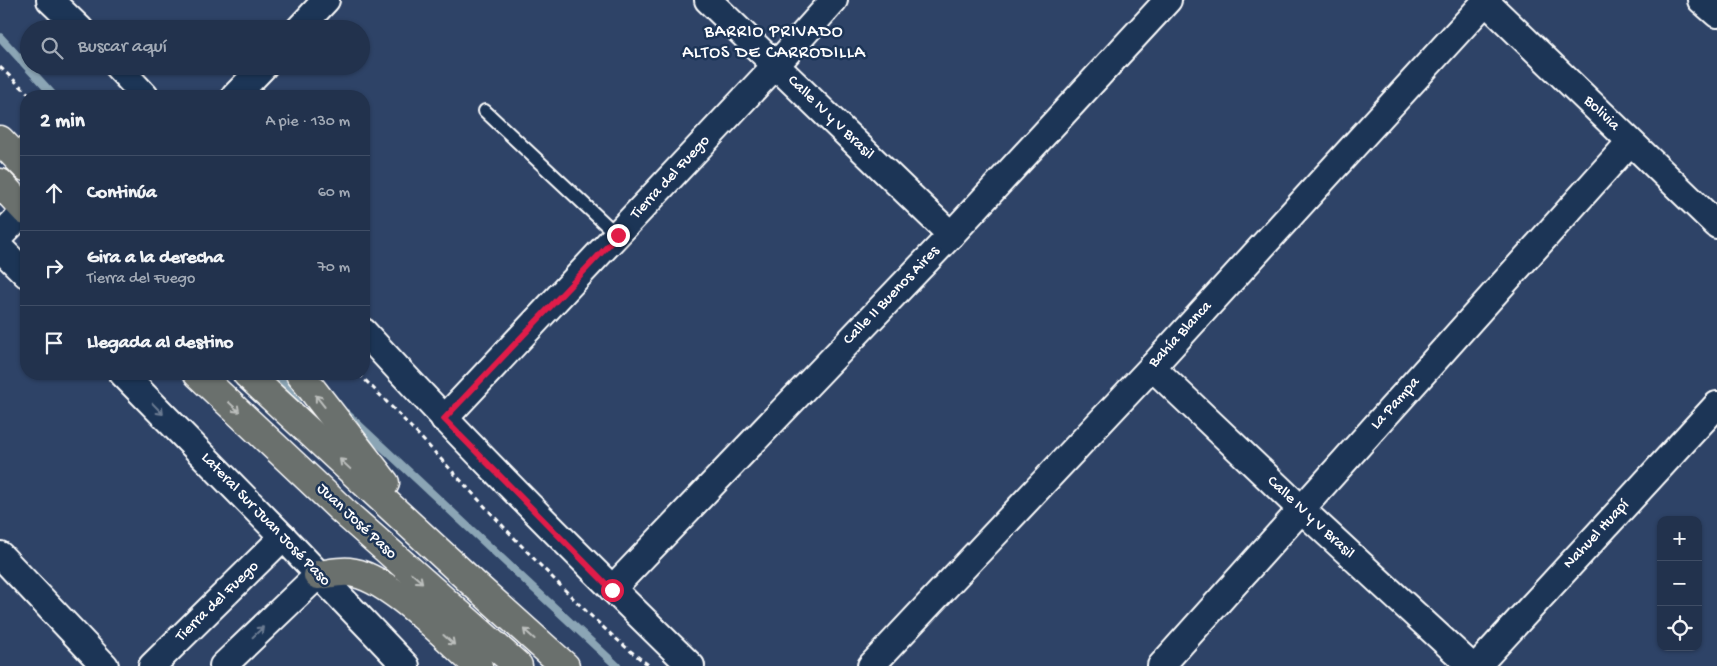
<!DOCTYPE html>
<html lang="es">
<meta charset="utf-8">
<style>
:root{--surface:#22324d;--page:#2a3a54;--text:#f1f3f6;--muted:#a2aab6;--line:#3f4d65}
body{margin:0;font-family:"Gochi Hand",sans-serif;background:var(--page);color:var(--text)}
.controls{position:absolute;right:15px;bottom:15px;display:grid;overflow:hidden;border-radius:10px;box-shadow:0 1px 4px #0004}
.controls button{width:45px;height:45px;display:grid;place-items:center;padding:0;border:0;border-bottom:1px solid var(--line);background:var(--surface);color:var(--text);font:25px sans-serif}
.stop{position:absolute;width:15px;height:15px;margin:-11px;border:4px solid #e11d48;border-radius:50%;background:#fff}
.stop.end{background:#e11d48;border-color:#fff;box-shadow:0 1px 5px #0008}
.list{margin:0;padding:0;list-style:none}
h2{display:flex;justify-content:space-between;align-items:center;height:65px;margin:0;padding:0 20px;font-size:21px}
h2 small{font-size:16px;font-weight:400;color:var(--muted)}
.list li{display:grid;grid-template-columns:32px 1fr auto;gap:15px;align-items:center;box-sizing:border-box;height:75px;padding:0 20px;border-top:1px solid var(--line)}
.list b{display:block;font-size:19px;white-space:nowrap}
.list p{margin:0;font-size:16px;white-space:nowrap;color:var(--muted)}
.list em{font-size:16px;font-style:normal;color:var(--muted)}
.icon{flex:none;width:28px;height:28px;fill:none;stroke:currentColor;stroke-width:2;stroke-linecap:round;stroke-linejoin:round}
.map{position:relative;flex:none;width:1717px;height:666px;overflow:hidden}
.search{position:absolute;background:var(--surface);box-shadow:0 1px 4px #0004;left:20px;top:20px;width:350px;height:55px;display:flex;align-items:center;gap:12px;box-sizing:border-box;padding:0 18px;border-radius:28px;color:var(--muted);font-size:19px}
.panel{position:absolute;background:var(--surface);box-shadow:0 1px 4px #0004;left:20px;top:90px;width:350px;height:290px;border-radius:20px}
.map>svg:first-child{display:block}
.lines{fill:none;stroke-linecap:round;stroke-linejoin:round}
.stream{stroke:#8ba5b5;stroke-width:8}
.service-casing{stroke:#fff;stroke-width:16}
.minor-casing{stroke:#fff;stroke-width:30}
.trunk-casing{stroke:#fff;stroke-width:31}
.path{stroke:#fff;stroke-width:3;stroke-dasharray:5 4;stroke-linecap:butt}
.service{stroke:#1d3557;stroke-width:12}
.minor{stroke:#1d3557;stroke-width:26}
.trunk{stroke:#6b706d;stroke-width:28}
.oneway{stroke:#bcbfbd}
.oneway2{stroke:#6c7c92}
.route{stroke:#e11d48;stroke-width:6}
.labels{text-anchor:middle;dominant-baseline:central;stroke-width:5;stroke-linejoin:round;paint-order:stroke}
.street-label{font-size:16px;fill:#fff;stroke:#1d3557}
.neighbourhood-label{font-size:18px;letter-spacing:1px;fill:#fff;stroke:#1d3557}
</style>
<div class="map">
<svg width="1717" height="666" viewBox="0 0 1717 666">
<rect width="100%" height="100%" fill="#2e4367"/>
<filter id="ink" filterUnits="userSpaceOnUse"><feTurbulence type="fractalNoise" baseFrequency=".02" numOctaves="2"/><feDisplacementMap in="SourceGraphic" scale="10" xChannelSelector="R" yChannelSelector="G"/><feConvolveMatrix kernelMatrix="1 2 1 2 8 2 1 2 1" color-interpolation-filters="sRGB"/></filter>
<g filter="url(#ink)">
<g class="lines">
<g class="stream">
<path d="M0,37L54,96"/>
<path d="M277,374L297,402"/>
<path d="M346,413L617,666"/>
</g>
<g class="service-casing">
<path id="service" d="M485,111L617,235"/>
</g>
<g class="minor-casing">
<g id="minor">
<path d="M50,0L80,29"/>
<path d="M708,0L951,235"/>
<path d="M1701,0L1717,14"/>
<path d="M1486,2L1717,225"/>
<path d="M299,29L326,0"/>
<path d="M117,66L145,96"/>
<path d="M235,96L264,66"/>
<path d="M0,236L26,210"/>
<path d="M0,248L26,274"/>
<path d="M364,332C469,447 579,557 691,666"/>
<path d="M1152,367L1302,510L1471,666"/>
<path d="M123,374L283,537L406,666"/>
<path d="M444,419L776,65L834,0"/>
<path d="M0,555L105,666"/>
<path d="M612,589L951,235L1168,0"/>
<path d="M152,666L283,537"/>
<path d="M223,666L318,575"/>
<path d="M871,666L1152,367L1487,0"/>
<path d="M1161,666L1630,142"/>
<path d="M1477,666L1717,405"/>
</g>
</g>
<g class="trunk-casing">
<g id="trunk">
<path d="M0,140L26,167"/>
<path d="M0,183L26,211"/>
<path d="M198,374L343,511L518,666"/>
<path d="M247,374L475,585L565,666"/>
<path d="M300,374L385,483"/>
<path d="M318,575C328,574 339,571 349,572C387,575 448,640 478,666"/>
</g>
</g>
<g class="path">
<path d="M0,67L31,96"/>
<path d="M359,374C422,436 480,503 541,566C576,601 610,637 650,666"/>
</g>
<use href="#service" class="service"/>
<use href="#minor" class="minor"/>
<use href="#trunk" class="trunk"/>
</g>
<defs><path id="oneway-shaft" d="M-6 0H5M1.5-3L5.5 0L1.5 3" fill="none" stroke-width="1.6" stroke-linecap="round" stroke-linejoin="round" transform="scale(1.25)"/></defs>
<g class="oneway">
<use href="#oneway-shaft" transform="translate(320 401) rotate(-128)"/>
<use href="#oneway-shaft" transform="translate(234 407) rotate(43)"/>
<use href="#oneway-shaft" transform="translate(345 464) rotate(-137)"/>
<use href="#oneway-shaft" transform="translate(417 578) rotate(41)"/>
<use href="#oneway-shaft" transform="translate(529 634) rotate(-138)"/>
<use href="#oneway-shaft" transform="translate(449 640) rotate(42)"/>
</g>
<g class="oneway2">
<use href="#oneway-shaft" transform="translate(158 409) rotate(46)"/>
<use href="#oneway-shaft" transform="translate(258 632) rotate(-44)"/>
</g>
</g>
<g class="lines" filter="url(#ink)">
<path class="route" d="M612,590L444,419L618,235"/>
</g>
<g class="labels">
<g class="street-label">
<text transform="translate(1601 114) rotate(44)">Bolivia</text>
<text transform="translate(830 118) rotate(44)">Calle IV y V Brasil</text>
<text transform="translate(671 178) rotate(-47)">Tierra del Fuego</text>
<text transform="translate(892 296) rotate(-46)">Calle II Buenos Aires</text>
<text transform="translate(1181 335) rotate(-47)">Bahía Blanca</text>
<text transform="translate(1396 404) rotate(-48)">La Pampa</text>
<text transform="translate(1310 518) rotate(43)">Calle IV y V Brasil</text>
<text transform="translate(265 520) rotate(46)">Lateral Sur Juan José Paso</text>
<text transform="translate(356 522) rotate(43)">Juan José Paso</text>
<text transform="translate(1597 535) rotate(-47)">Nahuel Huapí</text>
<text transform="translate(218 602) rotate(-44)">Tierra del Fuego</text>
</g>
<g class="neighbourhood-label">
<text x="774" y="32">BARRIO PRIVADO<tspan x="774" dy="21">ALTOS DE CARRODILLA</tspan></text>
</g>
</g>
</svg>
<div class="controls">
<button>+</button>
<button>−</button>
<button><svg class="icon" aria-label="locate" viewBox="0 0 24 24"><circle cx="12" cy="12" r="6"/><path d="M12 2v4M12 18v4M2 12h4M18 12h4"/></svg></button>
</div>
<div class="stop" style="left:612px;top:590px"></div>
<div class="stop end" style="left:618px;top:235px"></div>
<div class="search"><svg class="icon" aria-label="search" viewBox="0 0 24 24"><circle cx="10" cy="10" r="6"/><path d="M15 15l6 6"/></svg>Buscar aquí</div>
<section class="panel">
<h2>2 min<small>A pie · 130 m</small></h2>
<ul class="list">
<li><svg class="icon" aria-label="ahead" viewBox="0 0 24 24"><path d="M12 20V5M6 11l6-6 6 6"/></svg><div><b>Continúa</b></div><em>60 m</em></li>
<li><svg class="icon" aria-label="right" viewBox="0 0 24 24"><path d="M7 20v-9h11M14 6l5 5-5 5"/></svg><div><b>Gira a la derecha</b><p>Tierra del Fuego</p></div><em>70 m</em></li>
<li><svg class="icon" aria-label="arrive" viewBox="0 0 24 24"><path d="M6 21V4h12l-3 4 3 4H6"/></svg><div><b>Llegada al destino</b></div></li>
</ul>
</section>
</div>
